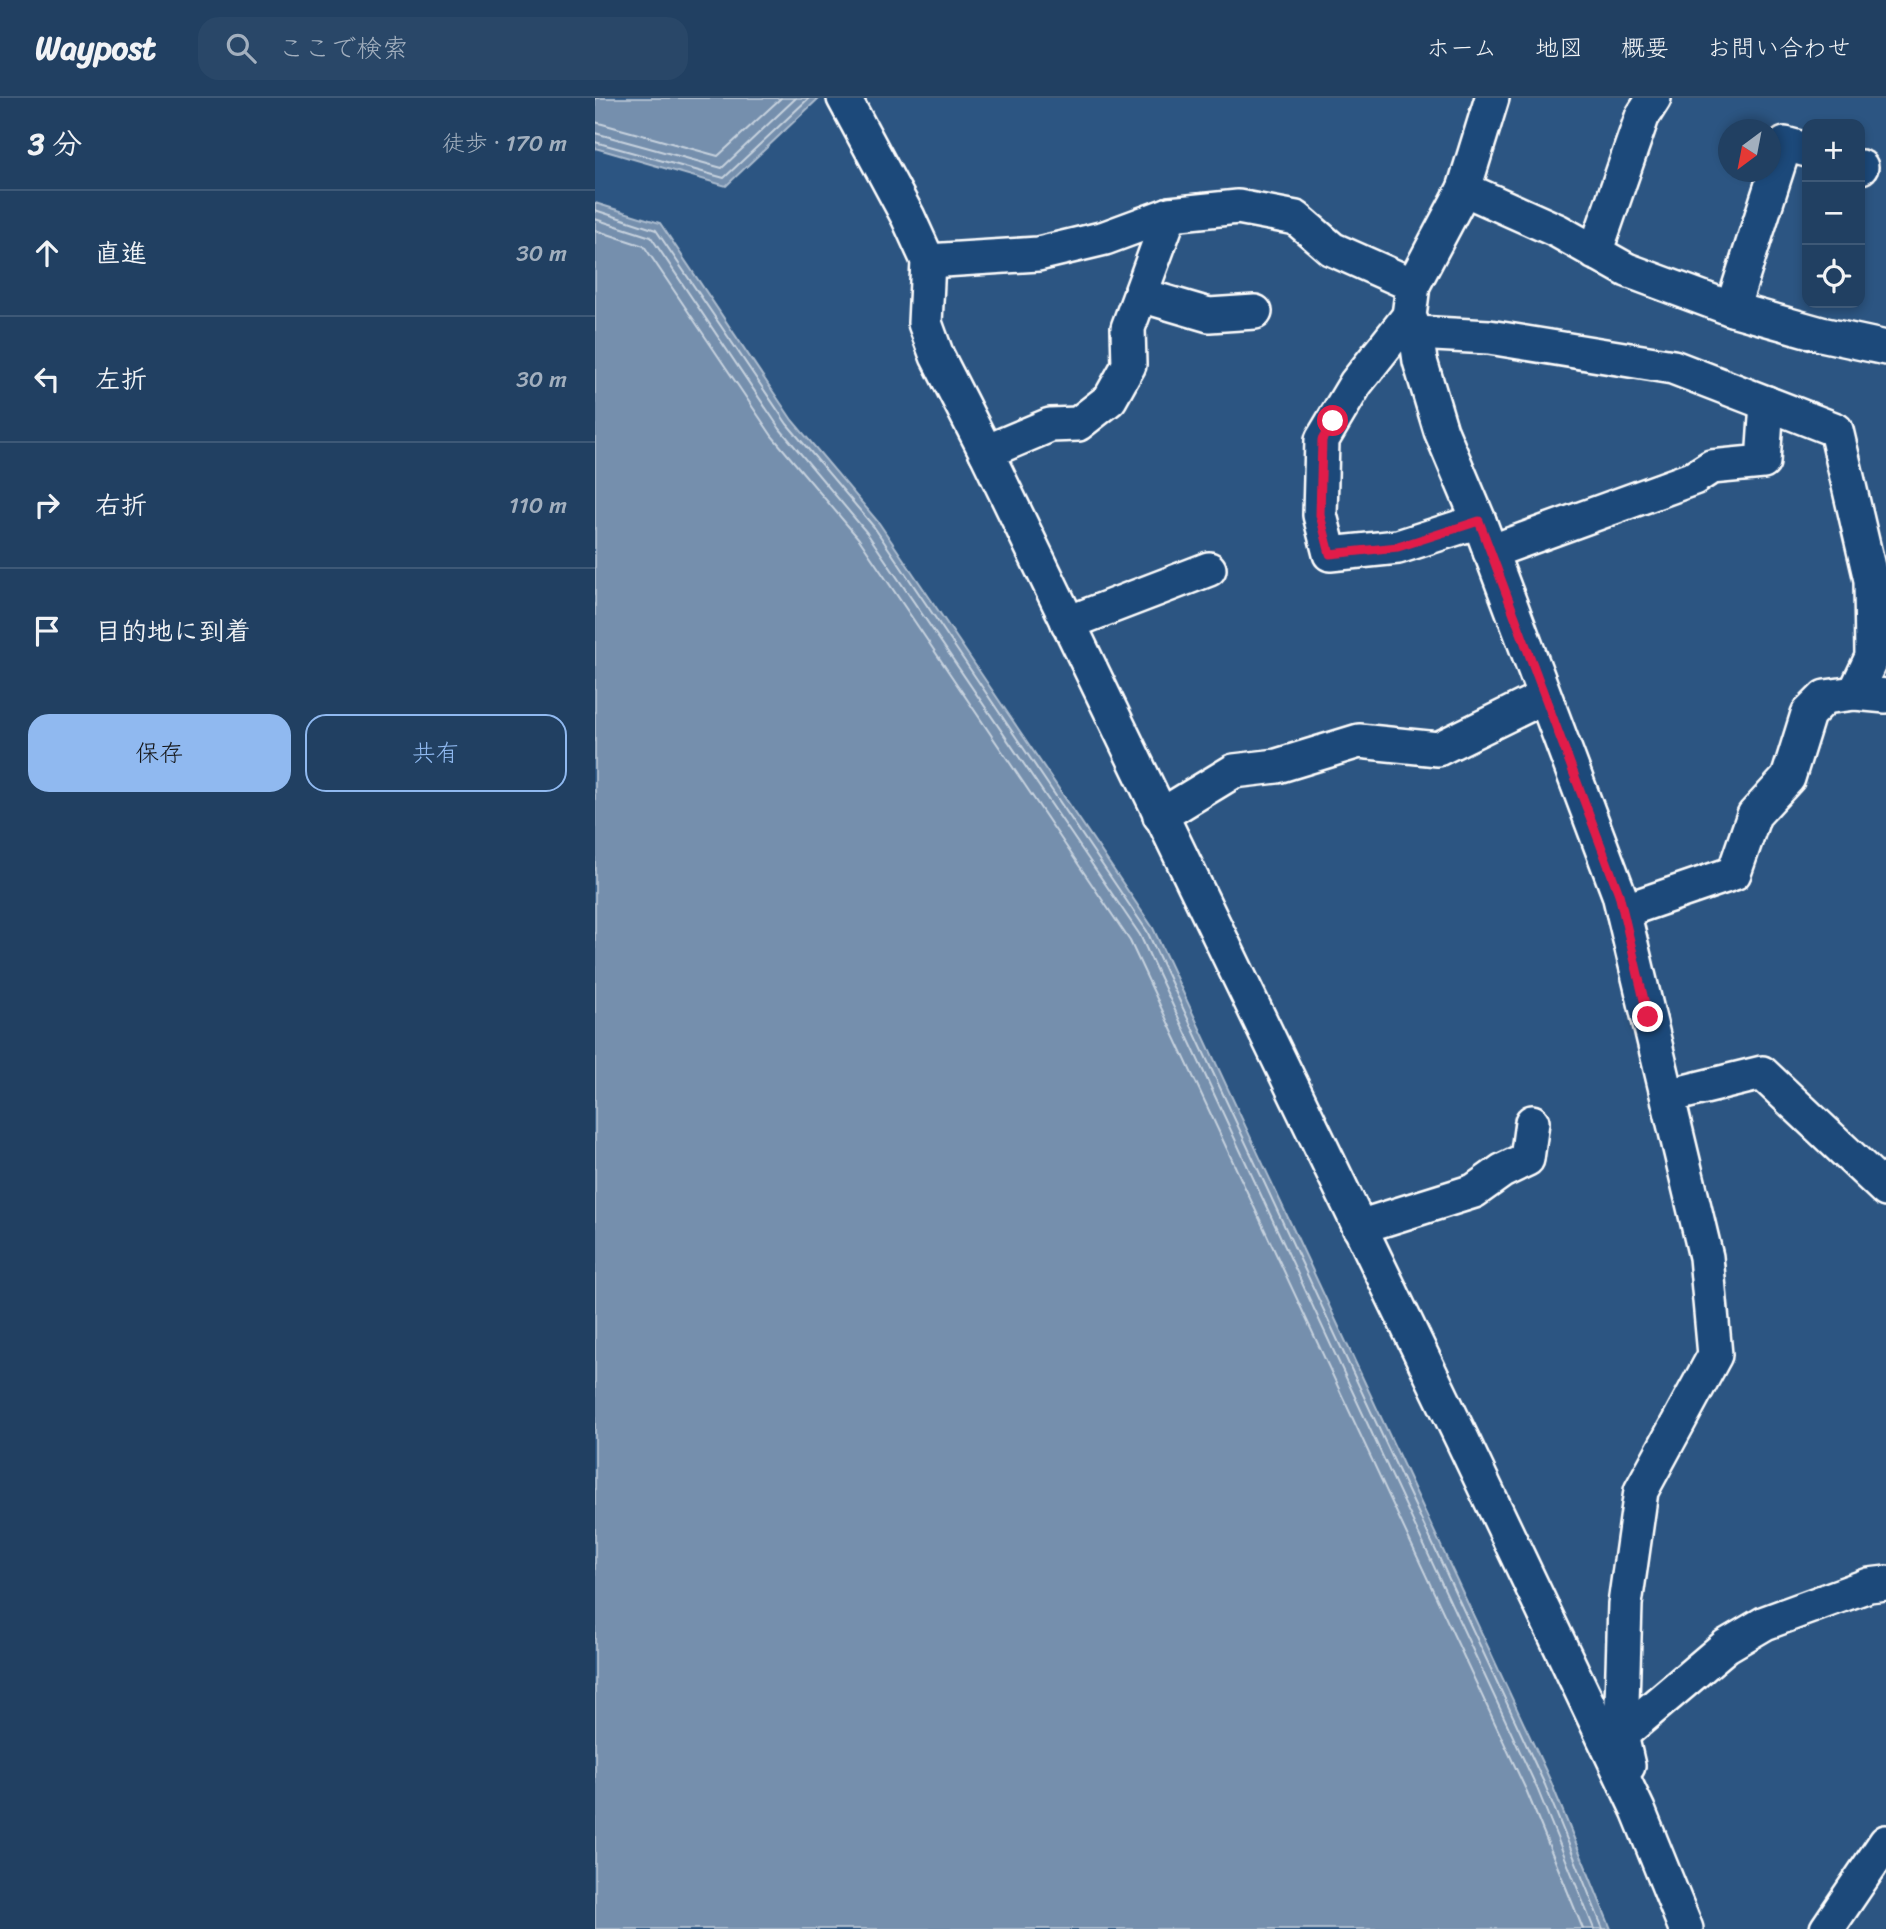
<!DOCTYPE html>
<html lang="ja">
<meta charset="utf-8">
<style>
:root{--surface:#214062;--page:#294768;--text:#f1f3f6;--muted:#a2afbe;--line:#3e5977;--accent:#90b9f0}
body{margin:0;font-family:Sriracha,"Klee One",sans-serif;background:var(--page);color:var(--text)}
.controls{position:absolute;right:21px;top:21px;display:grid;overflow:hidden;border-radius:14px;box-shadow:0 4px 10px #0003}
.controls button{width:63px;height:63px;display:grid;place-items:center;padding:0;border:0;border-bottom:2px solid var(--line);background:var(--surface);color:var(--text);font:35px sans-serif}
.compass{position:absolute;left:1123px;top:21px;width:63px;height:63px;border-radius:50%;background:var(--surface);box-shadow:0 4px 10px #0003;rotate:212deg}
.stop{position:absolute;width:21px;height:21px;margin:-16px;border:5px solid #e11d48;border-radius:50%;background:#fff}
.stop.end{background:#e11d48;border-color:#fff;box-shadow:0 2px 7px #0008}
.list{margin:0;padding:0;list-style:none}
h2{display:flex;justify-content:space-between;align-items:center;height:91px;margin:0;padding:0 28px;font-size:30px}
h2 small{font-size:23px;font-weight:400;color:var(--muted)}
.list li{display:grid;grid-template-columns:46px 1fr auto;gap:21px;align-items:center;box-sizing:border-box;height:126px;padding:0 28px;border-top:2px solid var(--line)}
.list b{display:block;font-size:26px;white-space:nowrap}
.list em{font-size:23px;font-style:normal;color:var(--muted)}
.actions{display:flex;gap:14px;padding:21px 28px}
.actions a{flex:1;padding:16px 0;border:2px solid var(--accent);border-radius:21px;text-align:center;font-size:24px;color:var(--accent)}
.actions .main{background:var(--accent);color:#111}
.icon{flex:none;width:38px;height:38px;fill:none;stroke:currentColor;stroke-width:2;stroke-linecap:round;stroke-linejoin:round}
.map{position:relative;flex:none;width:1291px;height:1831px;overflow:hidden}
header{display:flex;align-items:center;gap:42px;box-sizing:border-box;height:98px;padding:0 35px;background:var(--surface);border-bottom:2px solid var(--line)}
header strong{font-size:33px}
nav{display:flex;gap:38px;margin-inline-start:auto;font-size:24px}
.search{width:490px;height:63px;background:var(--page);display:flex;align-items:center;gap:18px;box-sizing:border-box;padding:0 24px;border-radius:21px;color:var(--muted);font-size:26px}
main{display:flex}
aside{flex:1;background:var(--surface)}
.map>svg:first-child{display:block}
.water{fill:#748fad;stroke:#acbcce;stroke-width:2}
.lines{fill:none;stroke-linecap:round;stroke-linejoin:round}
.shore{stroke:#c7d2de;stroke-width:2}
.minor-casing{stroke:#fff;stroke-width:38}
.minor{stroke:#1f4a7a;stroke-width:33}
.route{stroke:#e11d48;stroke-width:9}
</style>
<header>
<strong>Waypost</strong>
<div class="search"><svg class="icon" aria-label="search" viewBox="0 0 24 24"><circle cx="10" cy="10" r="6"/><path d="M15 15l6 6"/></svg>ここで検索</div>
<nav><a>ホーム</a><a>地図</a><a>概要</a><a>お問い合わせ</a></nav>
</header>
<main>
<aside>
<h2>3 分<small>徒歩 · 170 m</small></h2>
<ul class="list">
<li><svg class="icon" aria-label="ahead" viewBox="0 0 24 24"><path d="M12 20V5M6 11l6-6 6 6"/></svg><div><b>直進</b></div><em>30 m</em></li>
<li><svg class="icon" aria-label="left" viewBox="0 0 24 24"><path d="M17 20v-9H6M10 6l-5 5 5 5"/></svg><div><b>左折</b></div><em>30 m</em></li>
<li><svg class="icon" aria-label="right" viewBox="0 0 24 24"><path d="M7 20v-9h11M14 6l5 5-5 5"/></svg><div><b>右折</b></div><em>110 m</em></li>
<li><svg class="icon" aria-label="arrive" viewBox="0 0 24 24"><path d="M6 21V4h12l-3 4 3 4H6"/></svg><div><b>目的地に到着</b></div></li>
</ul>
<div class="actions"><a class="main">保存</a><a>共有</a></div>
</aside>
<div class="map">
<svg width="1291" height="1831" viewBox="0 0 1291 1831">
<rect width="100%" height="100%" fill="#2c5582"/>
<filter id="ink" filterUnits="userSpaceOnUse"><feTurbulence type="fractalNoise" baseFrequency=".0143" numOctaves="2"/><feDisplacementMap in="SourceGraphic" scale="14" xChannelSelector="R" yChannelSelector="G"/><feConvolveMatrix kernelMatrix="1 2 1 2 8 2 1 2 1" color-interpolation-filters="sRGB"/></filter>
<g filter="url(#ink)">
<g class="water">
<path d="M0,0H224L131,88L0,50Z"/>
<path d="M0,105L65,125L197,322L284,425L558,830L956,1684L1016,1831H0Z"/>
</g>
<g class="lines">
<g class="shore">
<path d="M0,24L123,58L186,0"/>
<path d="M0,35L127,70L201,0"/>
<path d="M0,44L129,80L214,0"/>
<path d="M0,112L61,132L192,326L279,429L552,833L950,1687L1008,1831"/>
<path d="M0,121L56,139L185,331L272,435L545,837L942,1690L999,1831"/>
<path d="M0,132L49,148L177,338L264,441L535,843L932,1694L988,1831"/>
</g>
<g class="minor-casing">
<g id="minor">
<path d="M249,0L313,119L333,163L330,225L342,258L391,354L867,1341L1043,1712L1091,1831"/>
<path d="M897,0L869,91L818,187L814,218L821,235L825,263L846,333L884,423L1024,796L1111,1159L1120,1257L1046,1393L1030,1506L1026,1637L1033,1668"/>
<path d="M1265,69H1266"/>
<path d="M869,91L963,133L1032,172L1137,211L1226,236L1291,250"/>
<path d="M1000,155L1047,19L1059,0"/>
<path d="M333,163L443,156L510,140L575,116L643,109L701,120L737,151L818,187"/>
<path d="M546,197L614,217L660,214"/>
<path d="M1137,211L1190,46L1212,52"/>
<path d="M814,218L761,285L727,342L725,417L735,456L803,449L884,423"/>
<path d="M821,235L894,239L1078,269L1241,332L1276,482L1277,559L1260,595"/>
<path d="M391,354L455,327L483,326L515,301L534,267L533,230L575,116"/>
<path d="M895,454L1099,380L1116,369L1168,364L1172,305"/>
<path d="M473,525L614,471"/>
<path d="M565,718L639,673L682,668L764,643L843,651L949,599"/>
<path d="M1028,813L1139,775L1159,717L1193,680L1213,616L1230,599L1260,595L1291,598"/>
<path d="M1073,998L1167,975L1291,1092"/>
<path d="M764,1129L879,1093L907,1073L932,1061L937,1024"/>
<path d="M1026,1637L1131,1548L1170,1525L1274,1487L1291,1485"/>
<path d="M1232,1831L1291,1744"/>
</g>
</g>
<use href="#minor" class="minor"/>
</g>
</g>
<g class="lines" filter="url(#ink)">
<path class="route" d="M738,323L727,342L725,417L735,456L803,449L884,423L1024,796L1053,919"/>
</g>
</svg>
<div class="controls">
<button>+</button>
<button>−</button>
<button><svg class="icon" aria-label="locate" viewBox="0 0 24 24"><circle cx="12" cy="12" r="6"/><path d="M12 2v4M12 18v4M2 12h4M18 12h4"/></svg></button>
</div>
<svg class="compass" viewBox="-18 -18 36 36"><path d="M0-13l5 13h-10z" fill="#e53935"/><path d="M0 13l5-13h-10z" fill="#a2afbe"/></svg>
<div class="stop" style="left:738px;top:323px"></div>
<div class="stop end" style="left:1053px;top:919px"></div>
</div>
</main>
